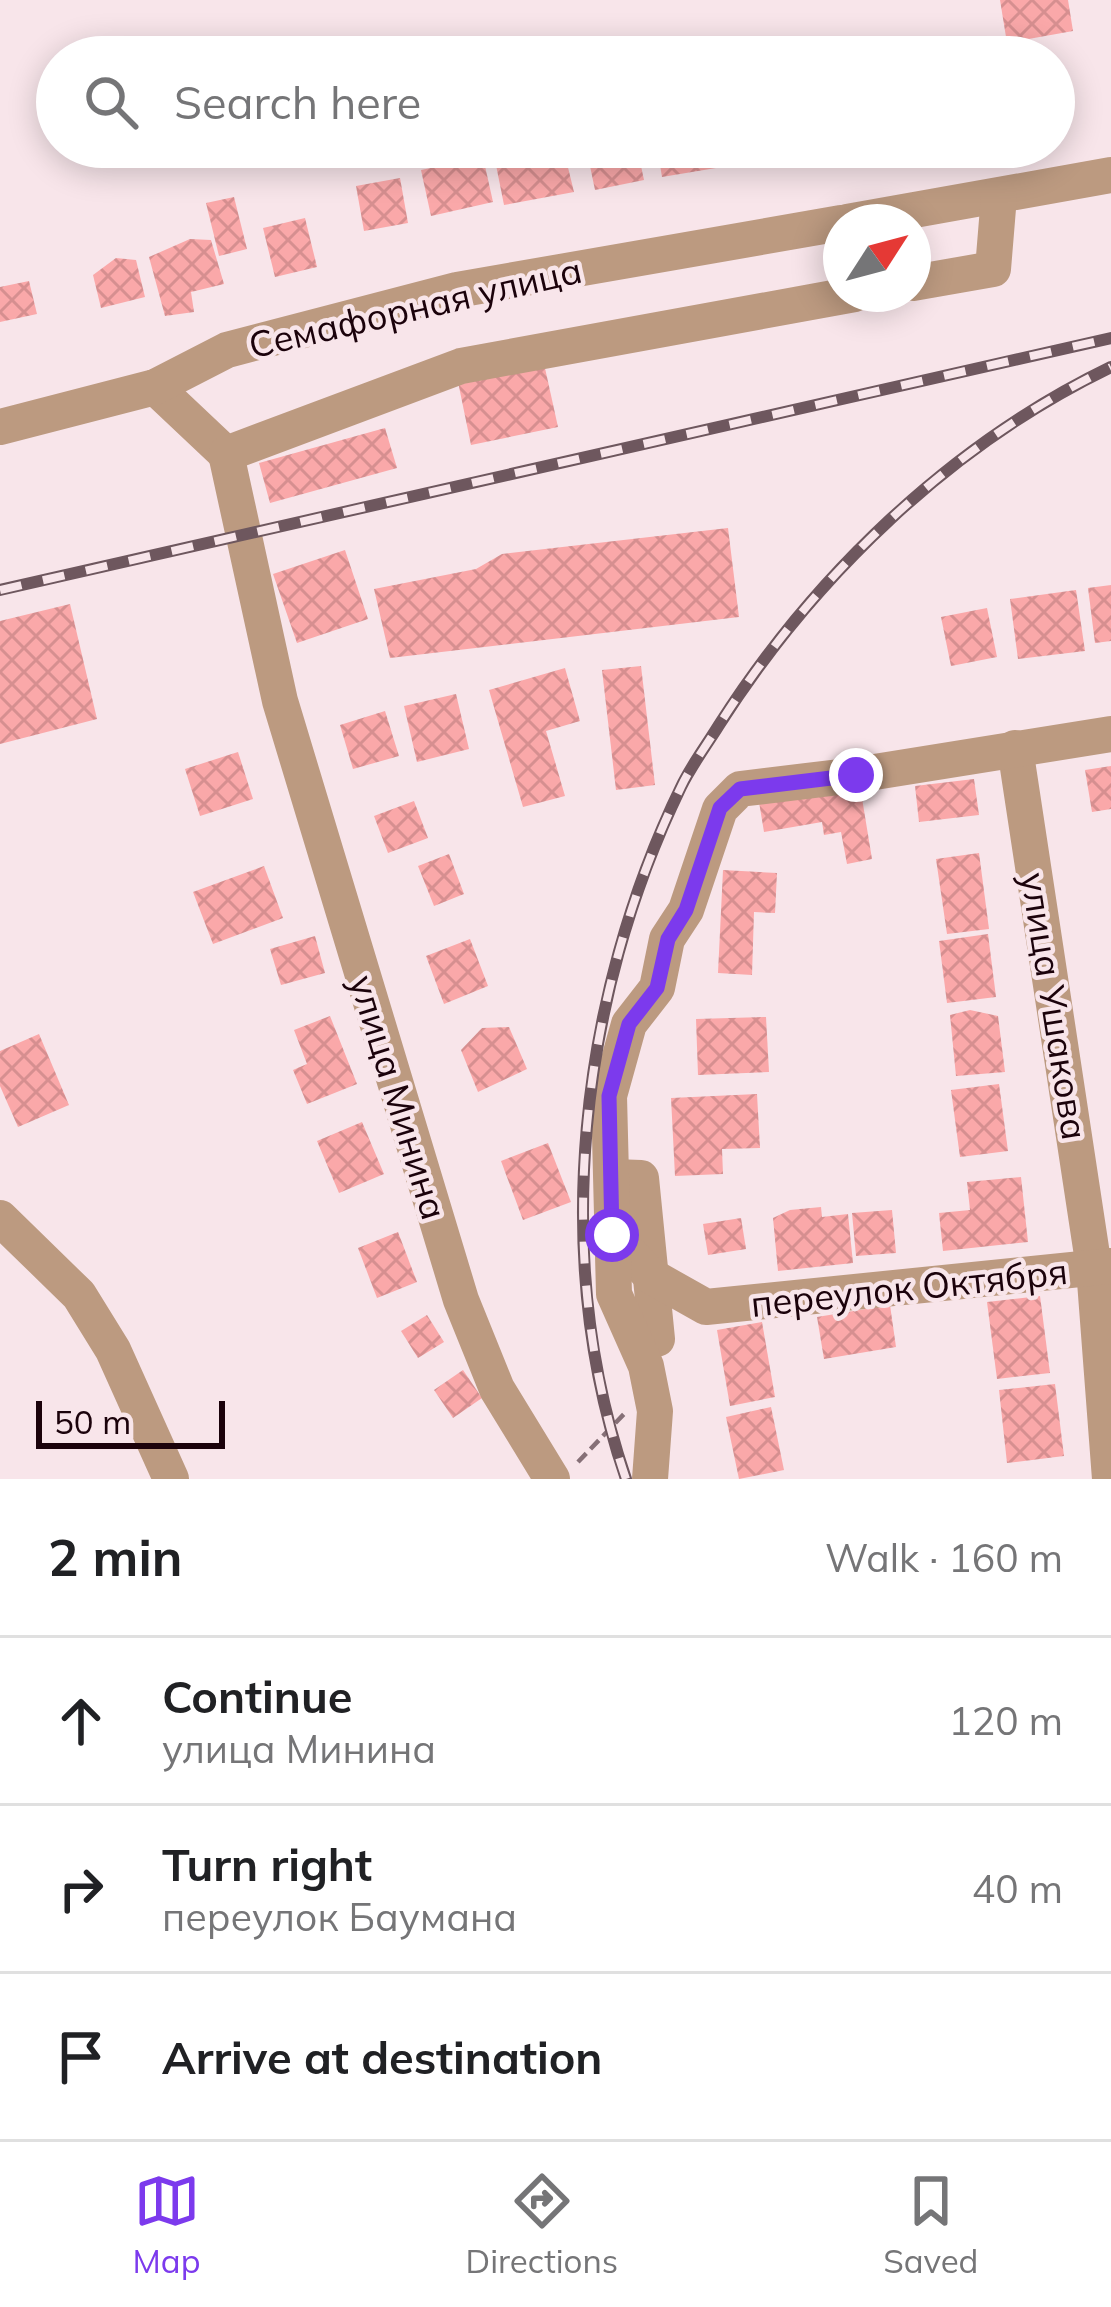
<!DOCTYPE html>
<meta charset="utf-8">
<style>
:root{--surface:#fff;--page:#f6f6f6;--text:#202124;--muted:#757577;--line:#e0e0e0;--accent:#7c3aed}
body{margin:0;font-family:Mulish,sans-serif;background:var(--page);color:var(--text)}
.compass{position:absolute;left:823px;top:204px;width:108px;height:108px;border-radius:50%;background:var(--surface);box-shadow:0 6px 30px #0003;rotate:54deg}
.scale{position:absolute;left:36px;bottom:30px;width:189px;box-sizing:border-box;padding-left:12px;border:6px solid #1b020b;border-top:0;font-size:33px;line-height:42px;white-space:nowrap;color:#1b020b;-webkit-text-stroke:9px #f8e5ea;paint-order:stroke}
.stop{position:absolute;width:36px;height:36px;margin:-27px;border:9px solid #7c3aed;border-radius:50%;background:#fff}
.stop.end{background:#7c3aed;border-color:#fff;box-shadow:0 3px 12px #0008}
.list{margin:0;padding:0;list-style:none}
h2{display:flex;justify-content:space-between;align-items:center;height:156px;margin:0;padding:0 48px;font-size:51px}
h2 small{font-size:39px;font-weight:400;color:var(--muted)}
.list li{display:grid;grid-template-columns:78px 1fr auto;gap:36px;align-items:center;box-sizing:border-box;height:168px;padding:0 48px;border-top:3px solid var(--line)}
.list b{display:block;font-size:45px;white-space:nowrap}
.list p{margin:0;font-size:39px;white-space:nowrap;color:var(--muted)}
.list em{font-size:39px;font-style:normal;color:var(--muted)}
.icon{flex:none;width:66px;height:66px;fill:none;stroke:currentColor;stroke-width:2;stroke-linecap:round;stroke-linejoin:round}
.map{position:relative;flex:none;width:1111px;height:1479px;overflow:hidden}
.search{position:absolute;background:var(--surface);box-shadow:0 6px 30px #0003;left:36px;right:36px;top:36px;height:132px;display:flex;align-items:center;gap:30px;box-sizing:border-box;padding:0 42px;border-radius:66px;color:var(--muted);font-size:45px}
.sheet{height:660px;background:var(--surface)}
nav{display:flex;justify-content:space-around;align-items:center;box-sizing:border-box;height:168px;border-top:3px solid var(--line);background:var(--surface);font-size:33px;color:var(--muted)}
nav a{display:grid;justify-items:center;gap:6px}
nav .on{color:var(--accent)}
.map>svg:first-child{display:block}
.building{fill:url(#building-cross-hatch)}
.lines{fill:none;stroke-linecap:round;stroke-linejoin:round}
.path{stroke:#867077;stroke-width:4.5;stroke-dasharray:12 6;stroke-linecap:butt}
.minor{stroke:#bc9a80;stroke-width:36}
.rail-casing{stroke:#6e575e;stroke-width:12}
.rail{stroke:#f8e5ea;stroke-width:8;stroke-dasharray:22;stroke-linecap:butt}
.route{stroke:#7c3aed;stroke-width:15}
.labels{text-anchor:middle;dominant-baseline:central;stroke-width:9;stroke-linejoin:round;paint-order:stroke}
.street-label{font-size:36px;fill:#1b020b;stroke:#f8e5ea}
</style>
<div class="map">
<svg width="1111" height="1479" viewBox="0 0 1111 1479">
<defs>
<pattern id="building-cross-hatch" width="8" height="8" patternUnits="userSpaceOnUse" patternTransform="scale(3)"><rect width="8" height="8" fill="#faa8a9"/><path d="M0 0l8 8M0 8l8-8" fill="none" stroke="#d68f90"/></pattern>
</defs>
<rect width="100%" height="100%" fill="#f8e5ea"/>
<g class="building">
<path d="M1000,0H1068L1073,31L1007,43Z"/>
<path d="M522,147H563L574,192L504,205L496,165Z"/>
<path d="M586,147H637L644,180L595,190Z"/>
<path d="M657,147H718L722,167L662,177Z"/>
<path d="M737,147H796L797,152L741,164Z"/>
<path d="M483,157L493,202L431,216L421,170Z"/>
<path d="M400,178L408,223L364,231L356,186Z"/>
<path d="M234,197L247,249L219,256L206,203Z"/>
<path d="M305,218L317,267L275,277L263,228Z"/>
<path d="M190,239L211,240L224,284L191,292L194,312L165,316L149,257Z"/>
<path d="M116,258L136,260L145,297L101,308L93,275Z"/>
<path d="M29,281L37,314L0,322V287Z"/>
<path d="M543,359L558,427L471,445L457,377Z"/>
<path d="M385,428L397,468L270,503L259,463Z"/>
<path d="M728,528L739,617L390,658L374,589L476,569L502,554Z"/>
<path d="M345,550L368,619L297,643L273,574Z"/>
<path d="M1111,585V641L1095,643L1088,588Z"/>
<path d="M1076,590L1085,651L1018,659L1010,599Z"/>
<path d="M70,604L97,719L0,744V621Z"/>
<path d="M987,608L997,657L951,666L941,617Z"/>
<path d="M641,666L655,785L616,790L602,670Z"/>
<path d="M565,668L580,721L546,731L565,796L523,807L489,690Z"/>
<path d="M456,694L469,749L417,762L404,706Z"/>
<path d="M385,711L399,756L353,769L340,725Z"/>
<path d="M238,752L253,799L200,816L185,769Z"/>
<path d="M1111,766V809L1092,812L1085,770Z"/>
<path d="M974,779L979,815L919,822L915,786Z"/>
<path d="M859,780L872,859L847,864L841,832L824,835L822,822L764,832L758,796Z"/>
<path d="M414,801L428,838L388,853L374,816Z"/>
<path d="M979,853L989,929L947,934L936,859Z"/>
<path d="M449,854L464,894L434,906L418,866Z"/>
<path d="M264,866L283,918L213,944L193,892Z"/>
<path d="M723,870L777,873L775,913L754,912L752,975L718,973Z"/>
<path d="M988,934L996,997L947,1003L939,941Z"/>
<path d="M315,936L325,973L281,985L270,949Z"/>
<path d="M470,939L488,986L444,1004L426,956Z"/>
<path d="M970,1010L998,1016L1005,1072L956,1076L950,1015Z"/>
<path d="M330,1016L357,1084L307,1104L293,1070L307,1064L294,1030Z"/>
<path d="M766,1017L769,1072L698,1075L696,1019Z"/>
<path d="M509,1027L527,1069L478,1092L461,1050L482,1028Z"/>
<path d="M39,1034L69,1105L18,1127L0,1086V1051Z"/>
<path d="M999,1084L1008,1151L960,1157L951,1090Z"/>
<path d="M757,1094L760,1148L722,1149L723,1174L675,1176L671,1098Z"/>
<path d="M362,1122L384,1174L339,1193L317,1141Z"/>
<path d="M548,1143L571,1202L523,1220L501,1161Z"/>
<path d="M1021,1177L1028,1242L943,1251L939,1213L970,1210L967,1182Z"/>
<path d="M821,1207L822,1217L848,1214L853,1263L778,1271L773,1218L790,1210Z"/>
<path d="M892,1210L896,1253L856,1256L852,1213Z"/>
<path d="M741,1218L746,1249L708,1255L703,1224Z"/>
<path d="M398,1232L417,1282L377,1298L358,1248Z"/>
<path d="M1040,1296L1050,1373L997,1379L987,1302Z"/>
<path d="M890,1305L896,1347L824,1359L817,1317Z"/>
<path d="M427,1315L444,1342L418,1358L401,1331Z"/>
<path d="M762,1322L775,1397L730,1406L717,1330Z"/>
<path d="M463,1370L482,1398L453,1418L434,1390Z"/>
<path d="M1055,1384L1064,1456L1007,1463L999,1390Z"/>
<path d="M771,1407L784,1470L739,1479L726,1417Z"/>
</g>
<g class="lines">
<path class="path" d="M578,1462L624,1414"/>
<g class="minor">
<path d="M847,222L1111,175"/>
<path d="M913,283L993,269L999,196"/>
<path d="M155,387L226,454"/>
<path d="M0,427L155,387L227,350L457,290L841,223"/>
<path d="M1015,748L1094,1268L1110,1479"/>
<path d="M613,1177L641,1178L657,1339"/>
<path d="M0,1218L79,1295L113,1350L171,1479"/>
<path d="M612,1235L651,1276L706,1307L1111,1266"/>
<path d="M552,1479L497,1389L461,1300L280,701L226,454L461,366L855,294"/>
<path d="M650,1479L655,1411L646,1366L614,1294L609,1096L629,1024L657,988L667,939L686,910L720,809L740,789L856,775L1111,734"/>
</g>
<g class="rail-casing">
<g id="rail">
<path d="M0,590L1111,338"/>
<path d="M626,1479C550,1257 579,997 681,787C691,766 706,746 719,725C814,576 951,444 1111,367"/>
</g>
</g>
<use href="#rail" class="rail"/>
</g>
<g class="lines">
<path class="route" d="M612,1235L609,1096L629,1024L657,988L668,939L686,910L720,808L740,789L856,775"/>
</g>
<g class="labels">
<g class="street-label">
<text transform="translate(415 307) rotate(-13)">Семафорная улица</text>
<text transform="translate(1055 1006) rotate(81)">улица Ушакова</text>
<text transform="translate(399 1097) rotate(73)">улица Минина</text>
<text transform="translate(909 1287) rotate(-6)">переулок Октября</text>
</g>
</g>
</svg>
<svg class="compass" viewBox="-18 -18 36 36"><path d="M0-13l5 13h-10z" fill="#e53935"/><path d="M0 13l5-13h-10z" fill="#757577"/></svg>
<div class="scale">50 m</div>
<div class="stop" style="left:612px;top:1235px"></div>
<div class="stop end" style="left:856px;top:775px"></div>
<div class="search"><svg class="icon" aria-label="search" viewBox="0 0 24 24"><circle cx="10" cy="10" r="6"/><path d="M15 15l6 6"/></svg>Search here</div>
</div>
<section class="sheet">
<h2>2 min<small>Walk · 160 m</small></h2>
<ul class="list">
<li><svg class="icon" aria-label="ahead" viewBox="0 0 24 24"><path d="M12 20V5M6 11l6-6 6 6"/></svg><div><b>Continue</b><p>улица Минина</p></div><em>120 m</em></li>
<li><svg class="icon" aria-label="right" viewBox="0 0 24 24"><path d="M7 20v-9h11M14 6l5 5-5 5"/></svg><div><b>Turn right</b><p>переулок Баумана</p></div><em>40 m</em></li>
<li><svg class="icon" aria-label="arrive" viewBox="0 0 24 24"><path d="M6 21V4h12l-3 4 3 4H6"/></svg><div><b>Arrive at destination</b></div></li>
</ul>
</section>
<nav>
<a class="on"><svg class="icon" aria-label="map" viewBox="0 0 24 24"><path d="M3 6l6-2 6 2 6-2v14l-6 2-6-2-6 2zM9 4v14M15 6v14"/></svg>Map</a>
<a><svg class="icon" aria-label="directions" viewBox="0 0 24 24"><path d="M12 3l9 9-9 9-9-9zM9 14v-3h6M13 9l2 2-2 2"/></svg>Directions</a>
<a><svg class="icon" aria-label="saved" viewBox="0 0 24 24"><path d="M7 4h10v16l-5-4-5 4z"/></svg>Saved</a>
</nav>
